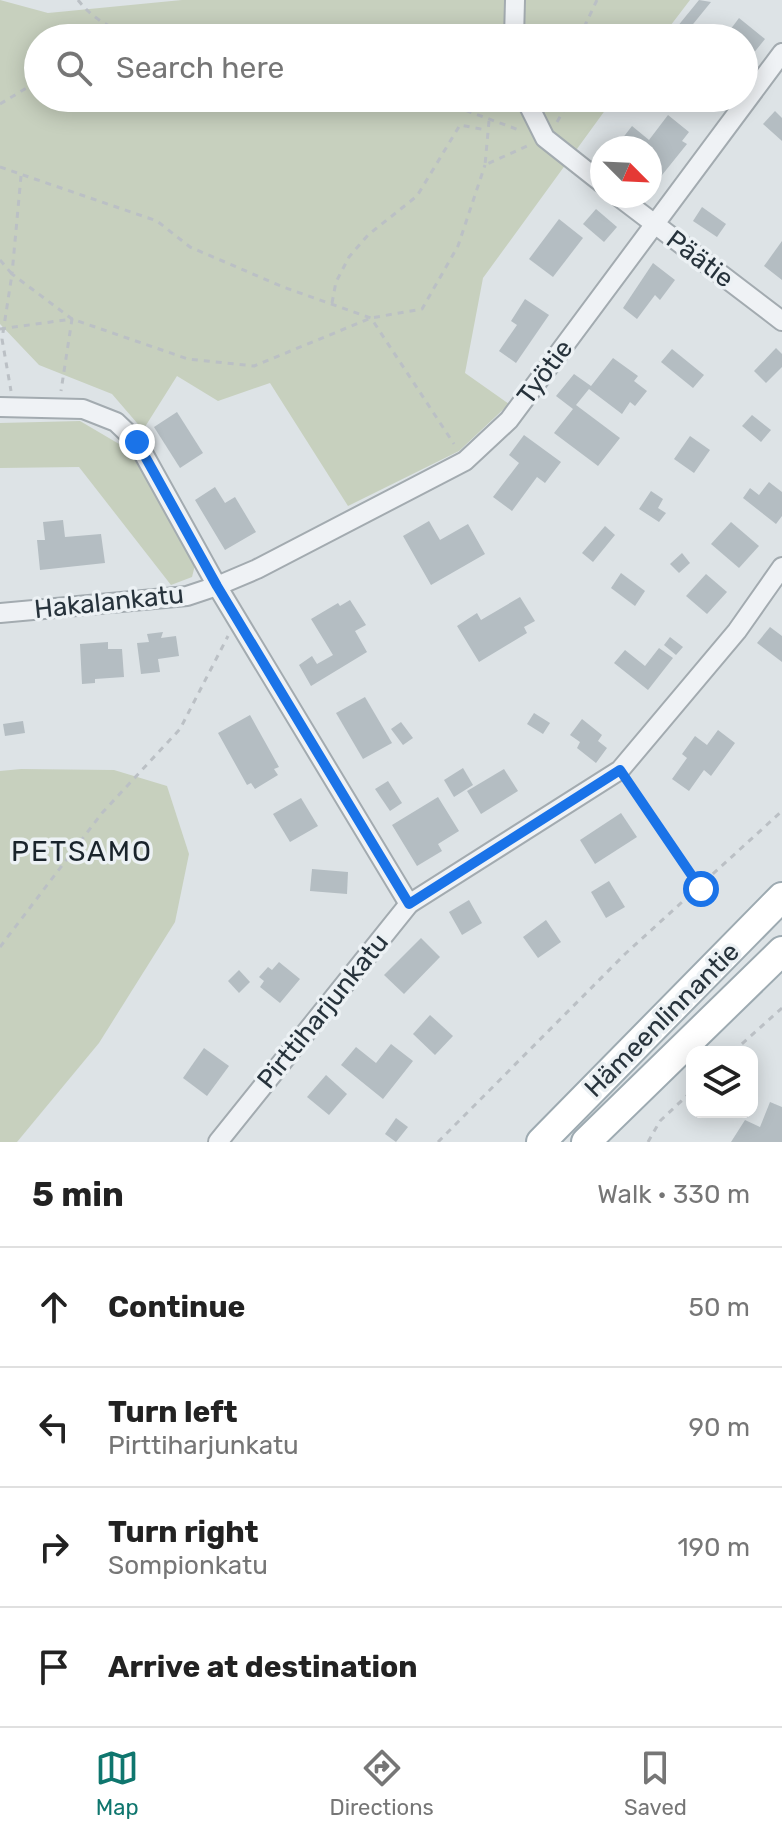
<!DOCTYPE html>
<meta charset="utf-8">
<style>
:root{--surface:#fff;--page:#f6f6f6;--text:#222;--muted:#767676;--line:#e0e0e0;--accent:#0f766e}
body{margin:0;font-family:Rubik,sans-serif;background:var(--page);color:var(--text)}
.controls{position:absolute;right:24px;bottom:24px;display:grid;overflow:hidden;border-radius:16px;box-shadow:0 4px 20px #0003}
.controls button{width:72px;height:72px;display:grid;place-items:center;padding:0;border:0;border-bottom:2px solid var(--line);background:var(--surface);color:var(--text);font:40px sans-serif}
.compass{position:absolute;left:590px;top:136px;width:72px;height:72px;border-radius:50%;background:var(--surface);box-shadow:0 4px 20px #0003;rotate:114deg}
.stop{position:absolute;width:24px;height:24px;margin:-18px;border:6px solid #1a73e8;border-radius:50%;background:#fff}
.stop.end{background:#1a73e8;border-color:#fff;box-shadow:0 2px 8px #0008}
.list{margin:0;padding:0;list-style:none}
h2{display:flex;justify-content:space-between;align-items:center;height:104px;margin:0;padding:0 32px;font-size:34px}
h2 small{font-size:26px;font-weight:400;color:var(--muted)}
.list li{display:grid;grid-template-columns:52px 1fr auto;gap:24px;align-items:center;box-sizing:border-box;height:120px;padding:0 32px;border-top:2px solid var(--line)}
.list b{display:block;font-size:30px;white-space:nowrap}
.list p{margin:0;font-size:26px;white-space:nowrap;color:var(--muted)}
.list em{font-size:26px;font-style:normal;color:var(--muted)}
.icon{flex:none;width:44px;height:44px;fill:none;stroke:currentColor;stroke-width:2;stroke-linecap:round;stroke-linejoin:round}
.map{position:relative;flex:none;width:782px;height:1142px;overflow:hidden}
.search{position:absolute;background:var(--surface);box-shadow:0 4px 20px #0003;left:24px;right:24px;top:24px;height:88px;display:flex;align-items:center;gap:20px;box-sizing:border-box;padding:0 28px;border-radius:44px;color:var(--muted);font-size:30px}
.sheet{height:584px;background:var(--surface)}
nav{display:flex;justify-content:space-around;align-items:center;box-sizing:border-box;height:112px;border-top:2px solid var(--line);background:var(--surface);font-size:22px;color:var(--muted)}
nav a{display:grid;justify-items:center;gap:4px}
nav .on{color:var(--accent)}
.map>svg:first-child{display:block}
.green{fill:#c7d0be}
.building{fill:#b4bdc2}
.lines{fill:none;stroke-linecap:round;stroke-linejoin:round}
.street-casing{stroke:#a3abb0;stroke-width:22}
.primary-casing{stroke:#9daab1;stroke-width:32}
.path{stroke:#bbc0c5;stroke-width:3;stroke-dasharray:6 6;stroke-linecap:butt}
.street{stroke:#eff2f5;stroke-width:18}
.primary{stroke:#fff;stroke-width:28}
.route{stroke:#1a73e8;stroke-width:10}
.labels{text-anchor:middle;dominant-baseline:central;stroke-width:7;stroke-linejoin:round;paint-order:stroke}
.street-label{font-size:26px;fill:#27333c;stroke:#ecf1f4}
.neighbourhood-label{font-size:28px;letter-spacing:2px;fill:#1a242c;stroke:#ecf1f4}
</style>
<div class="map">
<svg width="782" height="1142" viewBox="0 0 782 1142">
<rect width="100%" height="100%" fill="#dde3e6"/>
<g class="green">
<path d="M0,0L48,13L182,0H690L661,38H38V98H614L483,278L465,373L509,404L459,451L348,506L270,383L218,401L177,376L143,430L112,394L39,365L0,324Z"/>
<path d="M80,421L131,451L195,565L192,577L171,585L79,467L0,468V423Z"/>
<path d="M21,769L114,770L167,786L189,854L175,922L99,1043L17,1142H0V771Z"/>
</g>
<g class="building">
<path d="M699,0L711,2L685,34L677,27Z"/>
<path d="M739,18L765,39L744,65V38H724Z"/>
<path d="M775,111L782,118V141L763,124Z"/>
<path d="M668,115L689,132L682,141L687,144L654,185L650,181V148H615L632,126L649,140Z"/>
<path d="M702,207L726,224L717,237L693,221Z"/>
<path d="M596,209L617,227L604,242L583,224Z"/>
<path d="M559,219L583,238L553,277L529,259Z"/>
<path d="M782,241V280L764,266Z"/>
<path d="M653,263L675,280L660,300L655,295L637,319L623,308Z"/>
<path d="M525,299L549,315L516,363L499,351L517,325L511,321Z"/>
<path d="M776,348L782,354V367L766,383L754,371Z"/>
<path d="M672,349L704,375L693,388L661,362Z"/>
<path d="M613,358L638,376L634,381L647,391L635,406L630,402L622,414L589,389L576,405L620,438L598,466L554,433L573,409L556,396L574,374L591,386Z"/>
<path d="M177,412L203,453L180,468L154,427Z"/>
<path d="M752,415L771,430L761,442L742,426Z"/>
<path d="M524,435L561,462L545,483L537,477L512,511L493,497L519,463L509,455Z"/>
<path d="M690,436L710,450L694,473L674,459Z"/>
<path d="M769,482L782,492V516L776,524L743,498L750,488L759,495Z"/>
<path d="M215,487L225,503L235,497L256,532L225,550L195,500Z"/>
<path d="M651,491L663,499L658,508L666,513L659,522L639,509Z"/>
<path d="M63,520L65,537L101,534L105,563L40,570L37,540H45L43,522Z"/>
<path d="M429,521L440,540L468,524L485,554L431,585L403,536Z"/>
<path d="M731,522L759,546L739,568L711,544Z"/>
<path d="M605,526L615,535L593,562L582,553Z"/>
<path d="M682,553L690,563L679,573L670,564Z"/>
<path d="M621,573L645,591L635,606L611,588Z"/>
<path d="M706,574L727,592L707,614L686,596Z"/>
<path d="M520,597L535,621L524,627L527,633L479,662L457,626L477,613L481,620Z"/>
<path d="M350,600L366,625L355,631L367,652L311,686L299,665L312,656L317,664L333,655L311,619L338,603L340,606Z"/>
<path d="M770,627L782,636V662L757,643Z"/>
<path d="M163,632L161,638L176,636L179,656L158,659L160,672L141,674L137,643L149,642L147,634Z"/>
<path d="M670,637L683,647L676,655L664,645Z"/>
<path d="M108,642V649H122L124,677L95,679V683L82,684L80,644Z"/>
<path d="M659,648L673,658L648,690L614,663L625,650L645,666Z"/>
<path d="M365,697L392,743L363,759L336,713Z"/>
<path d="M534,713L550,723L543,734L527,724Z"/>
<path d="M250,715L279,767L274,769L278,775L255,789L251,783L247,785L218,733Z"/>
<path d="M582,719L602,735L598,741L607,748L596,763L577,748L580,742L570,735Z"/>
<path d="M23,721L25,733L5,736L3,724Z"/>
<path d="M401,722L413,738L403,745L391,729Z"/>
<path d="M718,730L735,743L711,776L704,770L689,791L672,779L687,758L682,754L695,736L707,745Z"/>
<path d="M463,768L473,785L454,797L444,780Z"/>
<path d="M504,769L518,791L481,814L467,791Z"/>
<path d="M388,781L402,803L390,811L375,789Z"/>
<path d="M438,797L459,831L438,844L442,851L417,866L392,825Z"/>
<path d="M301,798L318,826L290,842L273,814Z"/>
<path d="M621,813L637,837L595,864L580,840Z"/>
<path d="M312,869L348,872L347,894L310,891Z"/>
<path d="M609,881L625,907L606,918L591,892Z"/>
<path d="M469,900L482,923L462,935L449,912Z"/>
<path d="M546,920L561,942L538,958L523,937Z"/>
<path d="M421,938L440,957L404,994L384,975Z"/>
<path d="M279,962L300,979L280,1003L260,987L264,981L259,977L268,967L272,970Z"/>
<path d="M239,970L250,982L239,993L228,981Z"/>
<path d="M430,1015L453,1036L435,1055L413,1034Z"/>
<path d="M391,1044L413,1061L383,1099L341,1065L356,1047L376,1063Z"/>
<path d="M204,1048L229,1066L207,1096L183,1078Z"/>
<path d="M326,1075L347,1094L329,1115L307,1097Z"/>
<path d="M770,1102L782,1107V1142H731L745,1120L760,1127Z"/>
<path d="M396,1118L408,1127L396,1142L385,1134Z"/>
</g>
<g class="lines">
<g class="street-casing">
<g id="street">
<path d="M514,38L515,0"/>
<path d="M525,98L545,138L602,183"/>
<path d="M618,196L782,321"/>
<path d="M0,407L83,409L116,422L137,442L217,586L409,904"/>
<path d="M0,613L187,596L217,586L257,569L465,461L509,420L782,53"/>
<path d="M218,1142L409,904L620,770L737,631L782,567"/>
</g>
</g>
<g class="primary-casing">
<g id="primary">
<path d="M541,1142L782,897"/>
<path d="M586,1142L782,951"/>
</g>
</g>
<g class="path">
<path d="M78,0C96,23 118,32 147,38"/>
<path d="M108,38L118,32"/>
<path d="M185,38H257"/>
<path d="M579,38L597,0"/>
<path d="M432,98L519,130"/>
<path d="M0,104L38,81"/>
<path d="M489,121L485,165L527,146"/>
<path d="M557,122L571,98"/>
<path d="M0,167L157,221L190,247L283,287L371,318L454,444"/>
<path d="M21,176L12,274L72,319L188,359L254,366L371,318L422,309L458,246L485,165"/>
<path d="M0,260L12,274L2,339L11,391"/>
<path d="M332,303L336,282L349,257L368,235L417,196L460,125L486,130"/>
<path d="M0,329L72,319L61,391"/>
<path d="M631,786L701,889"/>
<path d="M0,947L102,813L180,729L228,636"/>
<path d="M733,1052L782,1008"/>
<path d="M438,1142L625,954L782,811"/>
<path d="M648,1142L660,1121L692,1091"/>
</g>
<use href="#street" class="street"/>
<use href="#primary" class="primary"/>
</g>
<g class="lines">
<path class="route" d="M137,442L217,586L409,904L620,770L701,889"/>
</g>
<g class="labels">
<g class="street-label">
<text transform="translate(700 259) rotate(37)">Päätie</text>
<text transform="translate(545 372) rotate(-53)">Työtie</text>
<text transform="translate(109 602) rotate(-6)">Hakalankatu</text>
<text transform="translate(323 1011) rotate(-51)">Pirttiharjunkatu</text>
<text transform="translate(662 1020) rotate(-45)">Hämeenlinnantie</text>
</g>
<g class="neighbourhood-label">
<text x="82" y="851">PETSAMO</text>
</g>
</g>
</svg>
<div class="controls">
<button><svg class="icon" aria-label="layers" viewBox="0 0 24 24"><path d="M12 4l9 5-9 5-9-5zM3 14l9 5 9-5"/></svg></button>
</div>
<svg class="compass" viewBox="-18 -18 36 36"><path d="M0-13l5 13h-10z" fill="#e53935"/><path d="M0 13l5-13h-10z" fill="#767676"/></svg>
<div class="stop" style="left:701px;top:889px"></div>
<div class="stop end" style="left:137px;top:442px"></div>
<div class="search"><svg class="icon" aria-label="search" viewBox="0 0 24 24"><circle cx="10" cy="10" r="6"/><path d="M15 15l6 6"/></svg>Search here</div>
</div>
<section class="sheet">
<h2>5 min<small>Walk · 330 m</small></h2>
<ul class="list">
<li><svg class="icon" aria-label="ahead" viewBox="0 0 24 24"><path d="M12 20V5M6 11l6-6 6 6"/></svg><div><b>Continue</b></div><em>50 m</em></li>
<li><svg class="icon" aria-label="left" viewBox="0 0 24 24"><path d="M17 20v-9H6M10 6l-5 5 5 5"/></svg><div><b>Turn left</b><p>Pirttiharjunkatu</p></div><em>90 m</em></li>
<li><svg class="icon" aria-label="right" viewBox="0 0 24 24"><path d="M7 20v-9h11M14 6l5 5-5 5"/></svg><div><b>Turn right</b><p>Sompionkatu</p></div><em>190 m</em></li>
<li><svg class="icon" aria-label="arrive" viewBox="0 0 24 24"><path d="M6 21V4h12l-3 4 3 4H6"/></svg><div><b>Arrive at destination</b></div></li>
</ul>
</section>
<nav>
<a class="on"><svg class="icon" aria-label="map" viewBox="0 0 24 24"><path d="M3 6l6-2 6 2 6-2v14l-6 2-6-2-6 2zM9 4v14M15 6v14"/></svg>Map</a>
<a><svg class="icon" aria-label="directions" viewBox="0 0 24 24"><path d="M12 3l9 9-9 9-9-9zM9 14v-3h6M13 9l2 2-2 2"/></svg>Directions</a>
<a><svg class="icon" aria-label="saved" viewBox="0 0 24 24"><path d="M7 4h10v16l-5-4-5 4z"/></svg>Saved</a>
</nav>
